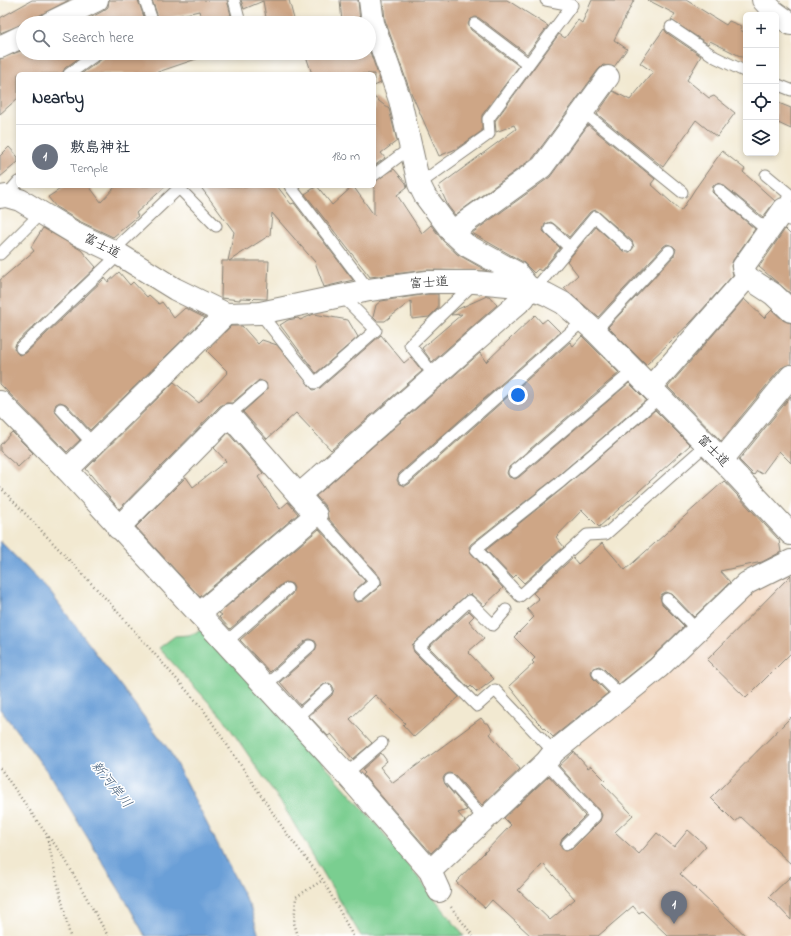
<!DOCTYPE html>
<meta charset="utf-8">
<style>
:root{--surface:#fff;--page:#f6f6f7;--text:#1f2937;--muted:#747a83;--line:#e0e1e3;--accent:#0b8043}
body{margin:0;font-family:"Indie Flower","Klee One",sans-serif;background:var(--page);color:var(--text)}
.controls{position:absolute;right:12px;top:12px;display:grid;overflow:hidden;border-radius:6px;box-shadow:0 2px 6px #0003}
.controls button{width:36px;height:36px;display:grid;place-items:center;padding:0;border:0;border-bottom:1px solid var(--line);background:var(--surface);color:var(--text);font:20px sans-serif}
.you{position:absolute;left:518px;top:395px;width:14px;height:14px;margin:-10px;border:3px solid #fff;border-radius:50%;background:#1a73e8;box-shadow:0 0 0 6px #1a73e833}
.badge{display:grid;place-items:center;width:26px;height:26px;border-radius:50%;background:var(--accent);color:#fff;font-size:13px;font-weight:700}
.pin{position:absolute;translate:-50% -33px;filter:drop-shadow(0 1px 2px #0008)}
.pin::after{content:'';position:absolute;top:21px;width:14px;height:12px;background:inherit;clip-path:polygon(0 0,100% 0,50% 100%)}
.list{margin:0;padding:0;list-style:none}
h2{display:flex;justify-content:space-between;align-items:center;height:52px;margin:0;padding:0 16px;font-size:17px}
h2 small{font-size:13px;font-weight:400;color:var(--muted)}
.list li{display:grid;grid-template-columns:26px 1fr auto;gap:12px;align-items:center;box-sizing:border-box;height:64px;padding:0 16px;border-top:1px solid var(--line)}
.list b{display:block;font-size:15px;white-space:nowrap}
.list p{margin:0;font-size:13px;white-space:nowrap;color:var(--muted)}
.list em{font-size:13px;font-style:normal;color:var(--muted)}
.icon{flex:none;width:22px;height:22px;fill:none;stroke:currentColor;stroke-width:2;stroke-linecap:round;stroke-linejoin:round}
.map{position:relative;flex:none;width:791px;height:936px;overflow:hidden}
.search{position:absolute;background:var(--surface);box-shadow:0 2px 6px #0003;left:16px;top:16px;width:360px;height:44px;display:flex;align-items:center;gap:10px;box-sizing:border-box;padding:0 14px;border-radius:22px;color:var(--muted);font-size:15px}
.panel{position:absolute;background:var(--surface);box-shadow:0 2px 6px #0003;left:16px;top:72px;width:360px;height:116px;border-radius:6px}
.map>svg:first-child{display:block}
.built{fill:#f1d5bd}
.green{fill:#7ace90;stroke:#4b7556}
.water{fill:#6b9fd7;stroke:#445e7a}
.building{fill:#cea686;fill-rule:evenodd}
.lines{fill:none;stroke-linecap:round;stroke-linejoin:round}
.lane-casing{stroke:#878276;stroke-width:13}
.street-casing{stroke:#878276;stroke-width:24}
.path{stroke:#878276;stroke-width:2.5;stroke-dasharray:1 3;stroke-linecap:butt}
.lane{stroke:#fff;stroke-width:11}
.street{stroke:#fff;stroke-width:22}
.labels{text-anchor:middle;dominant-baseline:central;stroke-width:3;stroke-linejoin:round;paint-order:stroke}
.street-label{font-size:13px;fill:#1c1c1c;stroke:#fff}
.water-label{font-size:14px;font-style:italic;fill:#445e7a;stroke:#fff}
</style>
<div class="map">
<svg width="791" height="936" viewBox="0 0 791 936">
<rect width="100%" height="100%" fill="#fff"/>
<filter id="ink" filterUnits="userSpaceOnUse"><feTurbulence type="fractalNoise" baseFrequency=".025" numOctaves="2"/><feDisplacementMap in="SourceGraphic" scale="8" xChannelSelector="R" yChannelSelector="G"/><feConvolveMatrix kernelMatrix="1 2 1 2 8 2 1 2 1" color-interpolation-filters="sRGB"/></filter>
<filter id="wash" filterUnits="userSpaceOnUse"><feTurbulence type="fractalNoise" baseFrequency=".012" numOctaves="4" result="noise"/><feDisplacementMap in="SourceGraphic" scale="16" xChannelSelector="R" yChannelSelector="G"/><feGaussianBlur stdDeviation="0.9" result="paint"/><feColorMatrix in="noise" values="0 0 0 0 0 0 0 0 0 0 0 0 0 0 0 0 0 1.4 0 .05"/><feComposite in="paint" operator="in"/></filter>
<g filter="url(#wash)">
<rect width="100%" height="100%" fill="#f2e9d1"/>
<path class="built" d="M791,569V936H699L673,911L623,837L645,814L576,745L748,592Z"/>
<path class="green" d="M205,629L378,826L464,936H361L284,807L223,718L159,648L175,636L189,635Z"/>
<path class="water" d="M0,541L50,592L169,750L251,909L259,936H145L126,901L49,774L0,709Z"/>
<g id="blocks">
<g class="building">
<path d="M32,0H69L23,24L0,33V18Z"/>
<path d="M109,0H138L146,23H89L88,19L103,11L108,7Z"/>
<path d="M152,0H227L231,15L225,18L226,23H203L199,11L159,20Z"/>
<path d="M241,0H289L295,23H267L263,1L244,9Z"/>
<path d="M340,0H358L360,22L342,23Z"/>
<path d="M383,0H507L548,26L527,54L479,18L475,17L470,20L468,24L471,30L519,66L482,115V131L456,149L439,156L409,88L385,20Z"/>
<path d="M592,0H634L614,40L627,49L614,67L603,65L598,70L533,158L455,215L448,206L439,186L516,129L514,125L496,132L495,121L559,34L565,38L578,20L582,23Z"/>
<path d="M648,0H686L726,25L729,21L741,26L740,30L746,33V59L710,41L708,44L671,20L675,14Z"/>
<path d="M664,29L667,33L701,56L687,80L709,98L714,96L735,113L717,137L696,120L663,167L597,114L613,91L630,100L653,72L640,63Z"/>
<path d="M369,49L381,83L374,86V74H312L305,53H369Z"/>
<path d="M23,50V53H86L65,68L62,74H18V98L0,114V59Z"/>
<path d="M105,53H205V56L152,74H81L102,59Z"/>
<path d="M374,97L389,109L397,141L381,153L385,158L374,166Z"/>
<path d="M776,102L791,108V129L776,122Z"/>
<path d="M588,125L655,179L651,184L681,211L695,189L722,151L745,169L743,172L775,201L763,217L723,185L717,183L713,186L712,192L715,195L755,229L733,260L731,266L733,275L692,321L646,365L608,327L674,256L676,249L673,246L667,244L664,246L598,317L564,288L578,275L567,261L596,227L623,251L630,252L634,247L632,241L599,212L596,210L590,212L569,237L554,224L551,222L545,224L543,231L560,248L541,271L538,269L534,273L523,262L472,233L550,177Z"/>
<path d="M9,147L18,157V162L0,177V156Z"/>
<path d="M394,169L406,183L407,187L397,195L422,233L431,225L443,241L457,254L487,271L427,270L370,277L305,194L317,186L332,205L353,186L374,215V182Z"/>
<path d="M65,186H89L101,202L116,186H166L136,213L138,216L113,237L79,221L56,207L48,197Z"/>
<path d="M200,186H277L291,204L294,203L353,280L324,287L315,262L272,213L270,235L229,261H269L267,299L240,298V300L221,298L222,261H228L234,232Z"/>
<path d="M43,228L81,250L96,267L16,343L14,349L19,355L26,353L105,278L108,282L119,272L130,285L133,282L147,297L149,295L159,304L162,302L174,318L185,308L205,318L90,430L66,404L60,402L56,404L54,410L56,413L80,440L67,452L0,384V280L34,251L31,247Z"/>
<path d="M785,229L791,235V294L759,267Z"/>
<path d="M428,294H438V308L429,317L412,319L411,301L385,321H377L373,317L376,305L381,301Z"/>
<path d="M487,296H489L497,305L432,362L422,348L462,314L451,315L458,309Z"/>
<path d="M744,299L764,318L772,310L783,320L791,323V364L781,368L721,441L668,387Z"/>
<path d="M314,314L348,320L358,337L316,373L280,325L288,320L298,318L300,320Z"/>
<path d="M535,315L542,323L547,319L560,332L399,474L397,480L399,484L405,486L409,484L570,342L573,346L582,336L619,373L509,467L507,473L509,477L515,479L519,477L629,383L646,400L554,479L471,544L469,547L471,553L503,588L484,606L471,594L465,596L412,645L414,652L459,697L414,737L403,725L405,723L375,695L350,719L372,743L353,759L331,734L328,736L309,716L332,695L334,689L332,685L329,683L323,685L300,705L280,682L315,651L317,645L315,641L309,639L305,641L270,672L240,640L292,594L294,588L292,584L286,582L282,584L230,629L219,617L222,615L219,613L319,529L365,581L353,592L354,600L357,602L363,601L379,587L382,584L380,577L328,518L326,507L316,496L480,353L486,362Z"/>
<path d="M231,326H242L258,344L262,340L277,345L313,390L320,388L381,335L404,363L411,357L422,371L331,450L296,413L267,439L243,412L267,390L266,383L259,380L232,403H226L220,406L119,509L86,469L174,382L199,403L228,372L207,351Z"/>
<path d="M791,396V463L779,451L762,474L757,471L754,475L739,460Z"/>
<path d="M655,410L690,445L599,527L582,510L556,537L564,547L524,583L516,575L513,578L486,550L562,489Z"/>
<path d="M12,432L33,453L18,467L0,451V445Z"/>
<path d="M228,433L263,473L258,477L280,509L288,502L298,514L200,597L136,527L186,477L193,487L226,461L214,448Z"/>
<path d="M724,481L779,540L781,552L762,562L720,571L730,582L694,617L672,594L666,592L662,594L660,597L662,604L684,626L650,659L619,684L603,668L599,666L593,668L591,672L593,678L608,693L553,737L536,720L509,686L534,663L532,661L535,658L514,637L534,617L527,609L539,599L533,593L573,558L578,564L602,543L625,570Z"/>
<path d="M791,575V653L746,698L707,660Z"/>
<path d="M469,611L474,616L469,621L484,638L468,652L494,679L477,692L471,686L469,688L429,647Z"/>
<path d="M791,717V864L741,817L735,822L711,798Z"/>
<path d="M481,718L485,723H488L492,730L490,734L520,769L482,805L455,775L449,773L445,775L443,778L445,784L467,810L458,813L465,821L431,853L363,775L365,773L362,770L381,753L387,761L380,767L393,783Z"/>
<path d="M574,752L588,768L591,766L605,780L602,783L633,815L615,832L639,854L657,833L674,847L688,830L706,846L680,874L746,936H668L642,911L639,913L633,906L598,936H531L492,900L485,908L456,882L511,825L504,818L549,776L585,816L562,839L560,845L562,849L566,851L572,849L600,821L602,815L600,811L559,766ZM543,864L575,899L550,920L518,890Z"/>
<path d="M791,876V920L769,897Z"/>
</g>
</g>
</g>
<g filter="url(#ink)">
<use href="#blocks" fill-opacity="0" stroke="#878276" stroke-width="1"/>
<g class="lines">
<g class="lane-casing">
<g id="lane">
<path d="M145,0L153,23"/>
<path d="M234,0L240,23"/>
<path d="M475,24L528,64"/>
<path d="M671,27L715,57L746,72"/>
<path d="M69,74L98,53"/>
<path d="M776,84L791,90"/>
<path d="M582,111L682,192"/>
<path d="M374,175L410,148"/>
<path d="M766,175L789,194L784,209"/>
<path d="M419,184L489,134L488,119L572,5L546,0"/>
<path d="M290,186L369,290"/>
<path d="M719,190L767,230"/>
<path d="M6,196L18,182"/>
<path d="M550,229L569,247"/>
<path d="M0,254L41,213"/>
<path d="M535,289L595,217L627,246"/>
<path d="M260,313L315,383L376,330L343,297"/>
<path d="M595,331L669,251"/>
<path d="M21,348L111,262L122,242L179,188L216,226"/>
<path d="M434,375L410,345L474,283"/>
<path d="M660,397L558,484L476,549L520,596L587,535L606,534L707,444"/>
<path d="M61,409L93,444"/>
<path d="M229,415L261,387"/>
<path d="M514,472L634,370"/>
<path d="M404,479L583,321"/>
<path d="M316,515L375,582L359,595"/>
<path d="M667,599L697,630"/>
<path d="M506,610L493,625L469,601L419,647L477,706L495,690L554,752"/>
<path d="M225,643L287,589"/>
<path d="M598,673L621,696"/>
<path d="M265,686L310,646"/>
<path d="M295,719L327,690"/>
<path d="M546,762L595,816L567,844"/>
<path d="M346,774L382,743"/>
<path d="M450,780L485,820"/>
</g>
</g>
<g class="street-casing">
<g id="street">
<path d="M763,0L773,11L791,24"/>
<path d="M50,23L97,0"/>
<path d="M0,47L23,36"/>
<path d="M0,197L6,196L20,200L73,232L117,253L175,289L226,314L260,313L369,290L427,282H475L528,287L546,294L563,303L595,331L722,460L791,534"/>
<path d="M452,232L542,167L608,77"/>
<path d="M747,277L773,294L791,311"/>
<path d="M651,387L747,277L743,267L784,209L791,215"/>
<path d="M0,402L67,470L346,774L430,871L439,891"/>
<path d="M722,460L791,376"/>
<path d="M67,470L226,314"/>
<path d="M299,495L524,298L528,287L517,273L466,245L452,232L425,196L419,184L400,100L373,23L370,0"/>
<path d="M118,528L229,415L316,515L199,614"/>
<path d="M430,871L546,762L554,752L658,668L747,583L791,561"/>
</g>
</g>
<g class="path">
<path d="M0,487L108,601L203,709L287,834L323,880L353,936"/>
<path d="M0,768L47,835L61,852L108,936"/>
<path d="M47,837L70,936"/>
<path d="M451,907L473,936"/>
<path d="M298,936L294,923L296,897L323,880"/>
</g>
<use href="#lane" class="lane"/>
<use href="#street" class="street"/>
</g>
</g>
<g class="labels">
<g class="street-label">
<text transform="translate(102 246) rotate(27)">富士道</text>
<text transform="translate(429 283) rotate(-4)">富士道</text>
<text transform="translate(713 451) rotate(46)">富士道</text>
</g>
<g class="water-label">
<text transform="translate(111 785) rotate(51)">新河岸川</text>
</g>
</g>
</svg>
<div class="controls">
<button>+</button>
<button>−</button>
<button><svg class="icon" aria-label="locate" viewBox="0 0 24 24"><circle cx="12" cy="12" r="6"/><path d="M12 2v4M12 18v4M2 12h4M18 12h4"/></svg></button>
<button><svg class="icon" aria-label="layers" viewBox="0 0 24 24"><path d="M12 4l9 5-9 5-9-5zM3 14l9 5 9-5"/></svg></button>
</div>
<div class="you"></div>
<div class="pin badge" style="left:674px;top:924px;background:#6b7280">1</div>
<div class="search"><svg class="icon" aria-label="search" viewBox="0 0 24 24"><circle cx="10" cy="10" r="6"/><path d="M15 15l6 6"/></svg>Search here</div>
<section class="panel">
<h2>Nearby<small></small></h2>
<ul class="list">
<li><span class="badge" style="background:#6b7280">1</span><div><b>敷島神社</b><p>Temple</p></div><em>180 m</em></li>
</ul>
</section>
</div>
